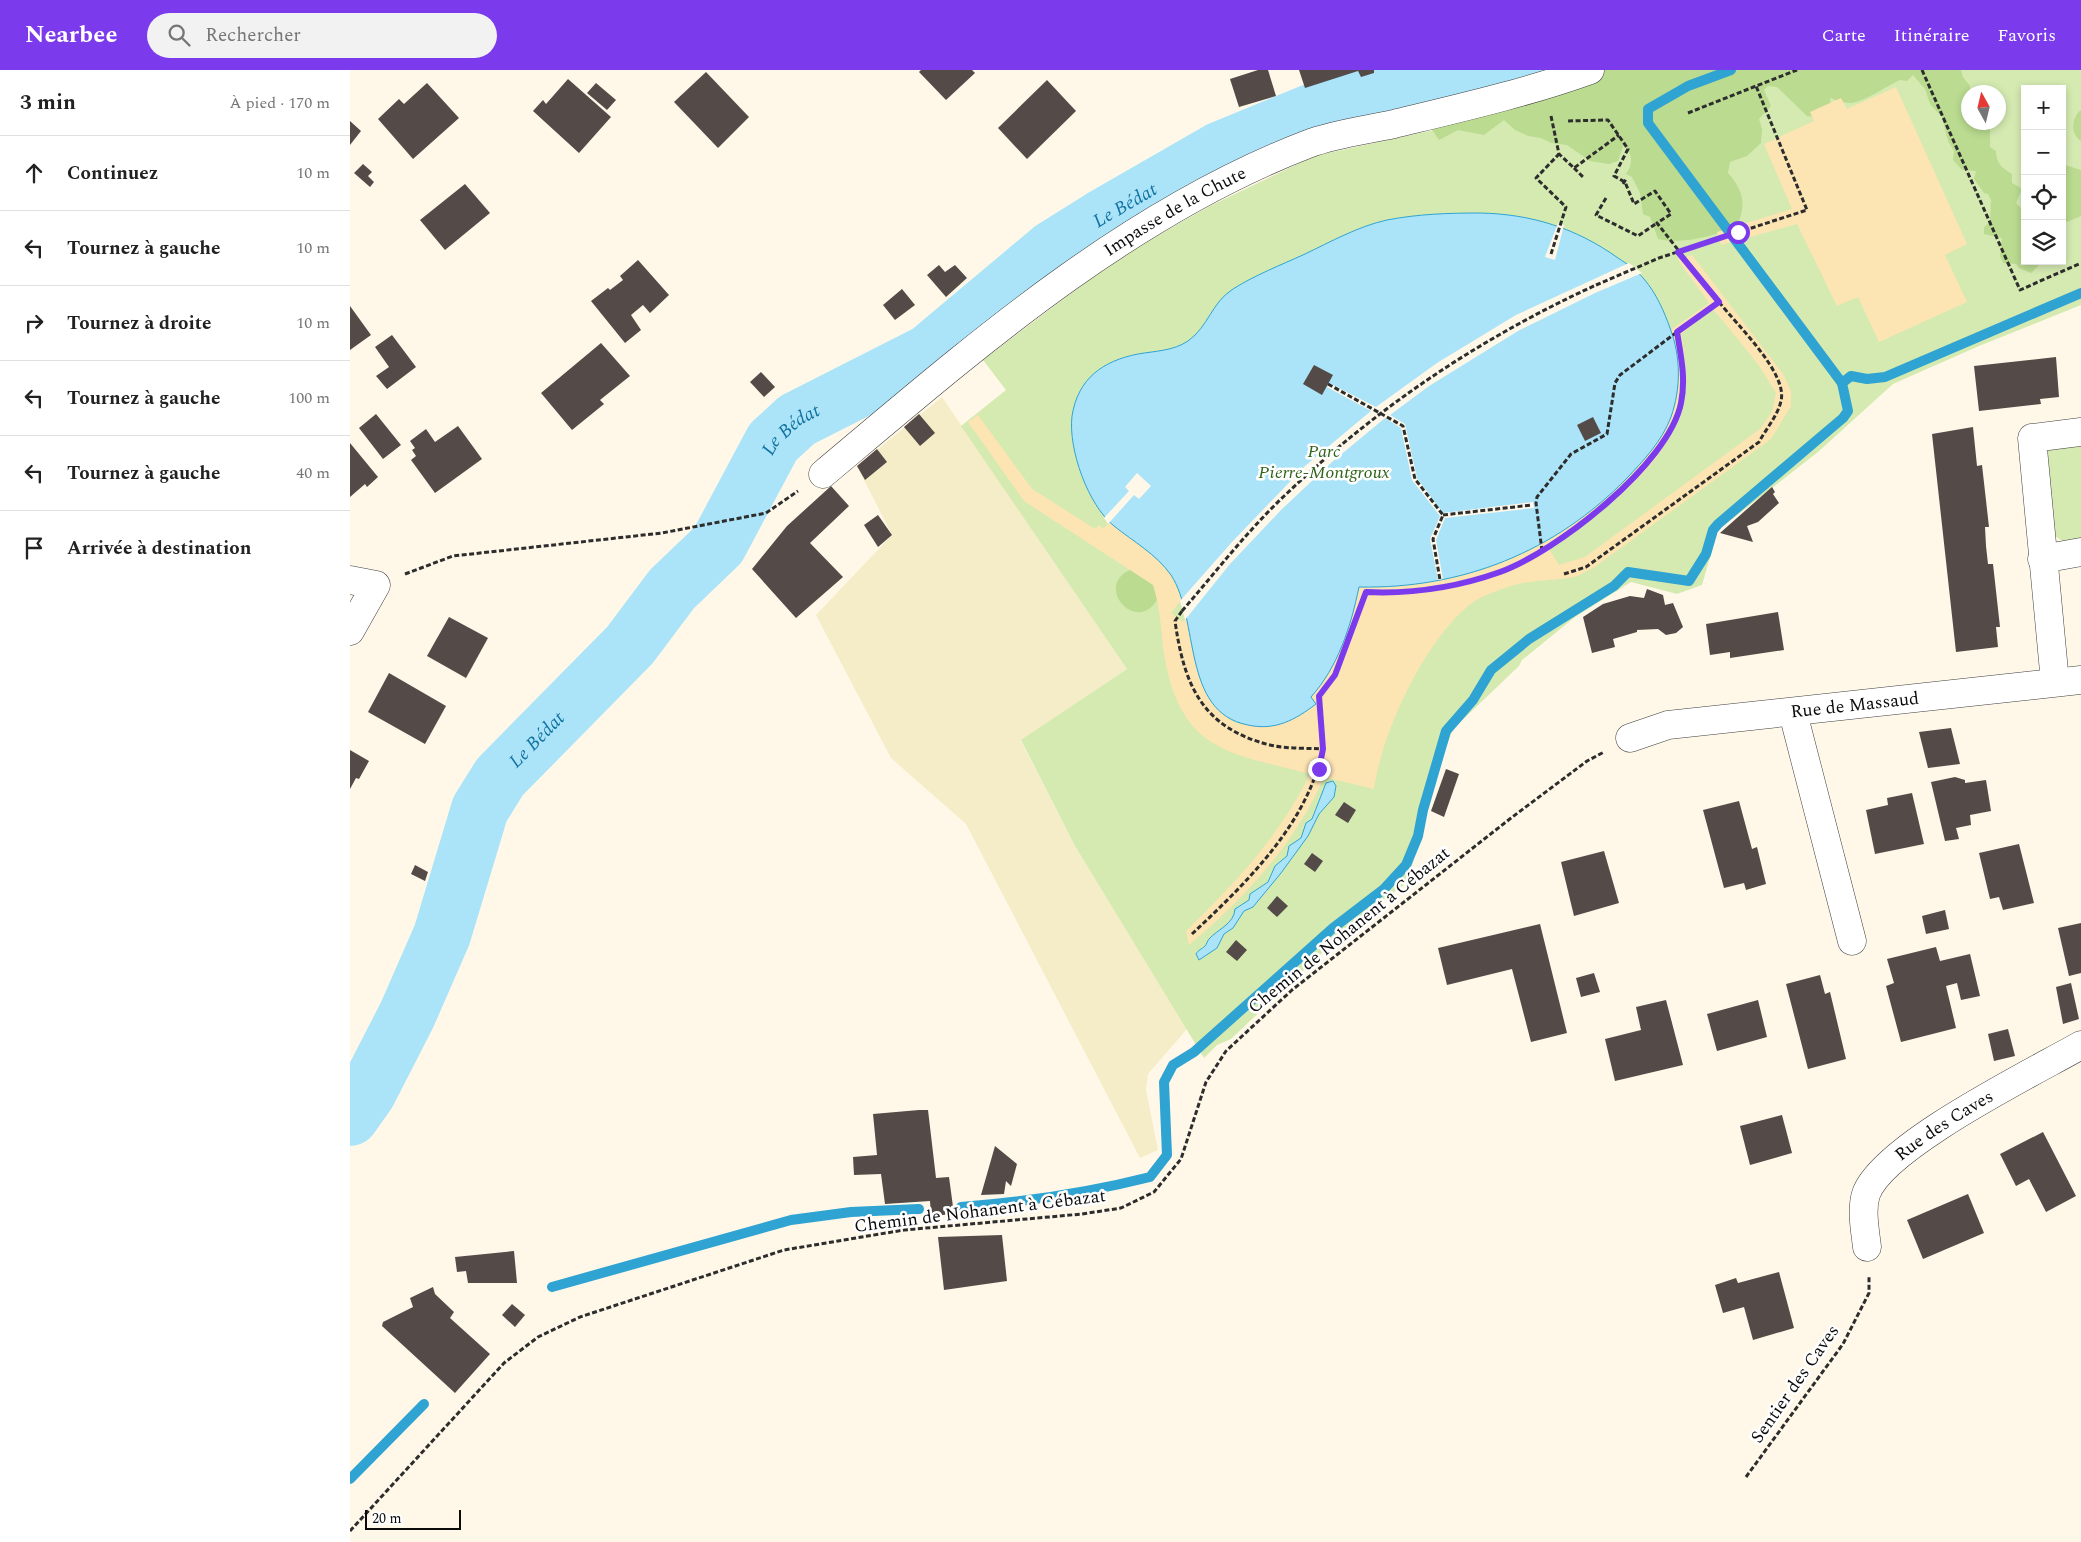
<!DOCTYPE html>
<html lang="fr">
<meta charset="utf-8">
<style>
:root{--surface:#fff;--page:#f2f2f2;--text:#222;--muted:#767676;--line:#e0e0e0;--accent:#7c3aed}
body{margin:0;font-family:Spectral,serif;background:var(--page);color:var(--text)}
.controls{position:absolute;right:15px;top:15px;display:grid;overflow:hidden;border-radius:0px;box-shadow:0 2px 8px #0003}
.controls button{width:45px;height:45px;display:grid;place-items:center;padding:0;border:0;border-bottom:1px solid var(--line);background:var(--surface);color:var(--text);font:25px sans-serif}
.compass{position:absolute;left:1611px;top:15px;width:45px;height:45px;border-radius:50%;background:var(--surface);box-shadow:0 2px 8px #0003;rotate:352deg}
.scale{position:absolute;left:15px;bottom:12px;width:96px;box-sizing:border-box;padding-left:5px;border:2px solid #0b0b0b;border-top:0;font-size:14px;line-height:18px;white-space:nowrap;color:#0b0b0b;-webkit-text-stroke:4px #fff;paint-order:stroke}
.stop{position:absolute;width:15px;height:15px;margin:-11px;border:4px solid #7c3aed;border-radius:50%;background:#fff}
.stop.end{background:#7c3aed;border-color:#fff;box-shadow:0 1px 5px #0008}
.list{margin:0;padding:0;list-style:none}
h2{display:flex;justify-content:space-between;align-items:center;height:65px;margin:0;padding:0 20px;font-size:21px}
h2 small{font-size:16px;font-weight:400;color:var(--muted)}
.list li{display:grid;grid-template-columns:32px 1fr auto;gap:15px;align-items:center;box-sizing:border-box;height:75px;padding:0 20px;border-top:1px solid var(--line)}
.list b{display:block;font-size:19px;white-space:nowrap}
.list em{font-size:16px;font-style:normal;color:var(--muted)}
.icon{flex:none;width:28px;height:28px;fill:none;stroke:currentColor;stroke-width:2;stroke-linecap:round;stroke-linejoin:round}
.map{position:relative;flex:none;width:1731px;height:1472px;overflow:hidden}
header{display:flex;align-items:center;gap:30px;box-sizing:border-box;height:70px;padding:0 25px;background:var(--accent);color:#fff}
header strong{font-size:24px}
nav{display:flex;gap:28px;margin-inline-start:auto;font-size:18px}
.search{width:350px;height:45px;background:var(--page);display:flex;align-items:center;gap:12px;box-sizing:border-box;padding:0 18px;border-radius:28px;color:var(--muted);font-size:19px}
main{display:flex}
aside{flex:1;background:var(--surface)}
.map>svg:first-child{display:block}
.farmland{fill:#f5edc8}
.green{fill:#d5eab1;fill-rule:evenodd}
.forest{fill:#badb90}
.sand{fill:#fde4b3;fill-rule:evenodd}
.water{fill:#abe4f8;stroke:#2fa3d2}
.pier{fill:#fff8e8}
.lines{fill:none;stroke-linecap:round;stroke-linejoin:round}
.stream{stroke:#2fa3d2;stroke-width:10}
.river{stroke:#abe4f8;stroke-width:58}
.building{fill:#544a47}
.minor-casing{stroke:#3e3e3e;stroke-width:29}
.path{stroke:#2d2d2d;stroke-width:3;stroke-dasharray:5 2.5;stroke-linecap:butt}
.minor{stroke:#fff;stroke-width:28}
.path-bridge{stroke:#2d2d2d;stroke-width:3;stroke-dasharray:5 2.5;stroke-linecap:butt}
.route{stroke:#7c3aed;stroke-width:6}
.labels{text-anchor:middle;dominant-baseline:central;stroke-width:5;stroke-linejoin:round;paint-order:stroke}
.street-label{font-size:18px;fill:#0b0b0b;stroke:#fff}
.park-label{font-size:18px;font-style:italic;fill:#31641a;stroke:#fff}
.water-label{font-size:19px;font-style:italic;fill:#1171a0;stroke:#fff}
</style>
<header>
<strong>Nearbee</strong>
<div class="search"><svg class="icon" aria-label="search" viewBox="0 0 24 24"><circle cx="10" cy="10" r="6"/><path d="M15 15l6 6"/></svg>Rechercher</div>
<nav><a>Carte</a><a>Itinéraire</a><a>Favoris</a></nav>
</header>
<main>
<aside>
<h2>3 min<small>À pied · 170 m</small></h2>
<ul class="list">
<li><svg class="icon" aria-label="ahead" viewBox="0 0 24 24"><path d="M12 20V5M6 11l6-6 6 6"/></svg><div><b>Continuez</b></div><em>10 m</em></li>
<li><svg class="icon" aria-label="left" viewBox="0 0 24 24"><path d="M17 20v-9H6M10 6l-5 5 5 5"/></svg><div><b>Tournez à gauche</b></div><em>10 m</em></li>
<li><svg class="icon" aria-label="right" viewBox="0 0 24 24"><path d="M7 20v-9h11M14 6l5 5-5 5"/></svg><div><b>Tournez à droite</b></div><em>10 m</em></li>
<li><svg class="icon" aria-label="left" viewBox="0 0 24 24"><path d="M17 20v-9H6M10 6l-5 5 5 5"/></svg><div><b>Tournez à gauche</b></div><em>100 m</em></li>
<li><svg class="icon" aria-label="left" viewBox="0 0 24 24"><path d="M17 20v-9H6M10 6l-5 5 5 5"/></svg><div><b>Tournez à gauche</b></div><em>40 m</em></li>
<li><svg class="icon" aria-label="arrive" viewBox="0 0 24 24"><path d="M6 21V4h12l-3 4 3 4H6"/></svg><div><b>Arrivée à destination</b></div></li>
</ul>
</aside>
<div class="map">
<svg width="1731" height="1472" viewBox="0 0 1731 1472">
<rect width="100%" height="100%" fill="#fff8e8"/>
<path class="farmland" d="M592,327L777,599L671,671L725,776L837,959L798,1004L796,1020L808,1080L790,1088L616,754L541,688L466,545L542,465L507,396Z"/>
<g class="green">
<path d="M1288,0H1731V235L1629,276L1543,314L1468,382L1368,460L1352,515L1327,524L1281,512L1225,547L1172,590L1169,596L1103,659L1085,707L1058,812L1012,845L881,969L867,975L854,988L725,776L671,670L777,599L611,356L656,320L633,290L769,187L860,136L964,86L1116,53ZM1675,19H1712V191H1675ZM1618,22H1648V52H1618Z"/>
<path d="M1731,372V469L1714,472L1703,465L1698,382L1700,375Z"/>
</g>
<g class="forest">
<path d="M1099,0H1611L1613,7L1620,16L1618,52L1640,53V77L1646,81C1646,93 1652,98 1662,104V113L1672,119L1666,133L1675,142V191H1693L1681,203L1669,198L1666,194L1653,193L1650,186L1652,168L1634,164V157L1640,152L1641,130L1638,124L1634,123L1624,109L1626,101L1612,100L1603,90L1604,81L1598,71L1592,47L1580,34L1575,19L1563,5L1557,11L1550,10C1538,15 1513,33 1500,33C1494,33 1486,30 1480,28L1481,38L1468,47L1457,46L1427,17L1418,16L1414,20L1421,36L1409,49L1412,59L1411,73L1397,86L1380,92L1378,103C1395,122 1396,136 1386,159C1360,165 1335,175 1308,169L1300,147L1293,144L1290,123L1282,107L1276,104C1284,92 1282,85 1274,74L1268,91L1259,94L1240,91L1217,75L1201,73L1191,68L1178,66L1165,60L1154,50L1134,65L1108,60L1089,70L1065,34Z"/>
<path d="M1731,40V71C1720,64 1721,48 1731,40Z"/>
<path d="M1715,95L1731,100V146L1717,152L1712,150V96Z"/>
<path d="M790,497L811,522C790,575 734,508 790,497Z"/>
</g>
<g class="sand">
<path d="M1546,17L1617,174L1595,185L1617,232L1529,272L1508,227L1487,236L1447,154L1371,175L1367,162L1442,139L1414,74L1464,51L1460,42L1491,28L1497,39Z"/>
<path d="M1342,185L1433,304L1441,321V336L1421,369L1246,496C1237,501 1228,507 1218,508C1198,511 1175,510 1155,518C1143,522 1127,528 1118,536C1073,574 1032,662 1024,719L974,707C946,773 893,830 839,875L836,861C886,812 929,767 960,704C881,683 833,683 815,590C811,566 811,539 803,515L674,431L618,352L628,345L682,419L745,459L749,455L753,459L760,452L809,491L821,505L832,529L821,543L833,552L837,548C842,578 855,646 890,654C897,655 906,653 913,653C938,652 946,649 966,634L961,627C981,605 1003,547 1009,517C1049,517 1087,513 1125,502C1198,481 1287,419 1320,349C1333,322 1330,288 1321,260L1359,233L1328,190ZM1363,239L1408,294L1426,323L1422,342L1410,359L1235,487L1209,495L1199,479C1250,443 1322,395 1334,328C1338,307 1335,285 1331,264Z"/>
</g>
<g class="water">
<path d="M1130,143C1181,144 1226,158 1268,188C1277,194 1287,200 1294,209C1306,223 1314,241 1320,258C1331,287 1331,318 1321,347C1312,371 1294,390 1277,408C1205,482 1112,519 1009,517C1001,556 988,597 961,627L966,634C945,650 925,661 898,655C831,642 850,549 821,505C806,484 784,472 764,456C738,435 718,379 722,346C728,308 753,291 788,284C805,281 823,281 838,271C859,256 861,233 883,219C905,205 931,195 955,184C980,172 1009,156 1037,150C1068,144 1098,143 1130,143Z"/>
<path d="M983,711L986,716L984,727L969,744L958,766L931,803L903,837L894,841L883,858L874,864L867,878L849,890L846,884C849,879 851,880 855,876C857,874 857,871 859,869C868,859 884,854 885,839L899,830L900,824L918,812L925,796L937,786L939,776L951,768L956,753L962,749L976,713Z"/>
</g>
<g class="pier">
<path d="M1208,153L1214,155L1205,190L1195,187Z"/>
<path d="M1279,193L1292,203L1245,223L1168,261L1079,316L1040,345L1055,354L1067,408L1093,443L1183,432L1184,438L1095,448L1086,470L1093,509L1088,510L1080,469L1090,446L1062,410L1051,358L1035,348L982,392L931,440L880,494L835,550L830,531L882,472L955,396L1021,341L977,317L979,313L1026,337L1087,293L1166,245Z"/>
<path d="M787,403L801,416L789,429L784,425L758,454L754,448L779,421L775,417Z"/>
</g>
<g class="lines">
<g class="stream">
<path d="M1381,0L1338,16L1298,39V53L1492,313"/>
<path d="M611,1137C675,1132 737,1123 800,1107L817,1085L814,1012L823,995L844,982L983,858L1034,819L1056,795L1068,766L1073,740L1096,661L1123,630L1141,600L1179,569L1264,516L1278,502L1339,511L1356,484L1363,460L1368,454L1493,348L1498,341L1492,313L1501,306L1517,309L1535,307L1731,223"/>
<path d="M202,1217L441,1150L501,1142L569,1139"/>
<path d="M0,1409L74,1334"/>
</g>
<path class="river" id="s1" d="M0,1047L17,1023L57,945L92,865L130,739L150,707L280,575L322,519L368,475L423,372L447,350L579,283L703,179L751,149L871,80L978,36L1070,16L1162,4L1175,0"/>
</g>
<g class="building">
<path d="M571,0H622L625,3L596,30L569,2Z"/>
<path d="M908,0H918L926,26L889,37L880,9Z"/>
<path d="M949,0H1024V3L1011,7L1008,1L955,18Z"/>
<path d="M356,2L399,47L368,78L324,32Z"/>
<path d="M218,9L261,47L229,83L183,41L193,30L196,34Z"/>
<path d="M697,10L726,41L677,89L648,58Z"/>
<path d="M77,13L109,48L63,89L28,49L49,29L54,34Z"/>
<path d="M246,13L266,30L257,40L237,23Z"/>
<path d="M0,51L11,61L0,75Z"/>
<path d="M13,94L22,102L18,106L24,112L20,117L4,103Z"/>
<path d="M115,114L140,143L95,180L70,150Z"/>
<path d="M288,190L319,225L300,243L293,235L281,245L291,260L275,273L241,231L258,218L260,220L273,210L270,206Z"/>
<path d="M589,195L595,202L605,195L617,208L596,227L577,205Z"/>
<path d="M552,219L565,235L545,250L533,235Z"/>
<path d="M0,236L21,265L0,280Z"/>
<path d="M42,265L66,297L37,319L26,306L39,297L25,277Z"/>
<path d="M251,273L280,306L250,330L254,334L222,360L191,323Z"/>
<path d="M1706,287L1709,327L1690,329L1691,334L1629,341L1624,296Z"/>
<path d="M964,295L983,305L972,325L953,314Z"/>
<path d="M411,302L425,317L414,327L400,312Z"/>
<path d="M26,344L51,375L33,389L9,358Z"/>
<path d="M569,344L585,363L570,376L554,357Z"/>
<path d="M1243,347L1251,363L1235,371L1227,355Z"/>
<path d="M108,356L132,389L85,423L61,390L66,386L62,380L65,378L60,371L76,359L85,372Z"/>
<path d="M1623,357L1627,396L1632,395L1639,457H1635L1636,476L1638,494H1643L1650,557H1646L1648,577L1606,582L1582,364Z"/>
<path d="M0,373L28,407L17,417L15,414L0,427Z"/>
<path d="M527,379L537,392L515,410L507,396Z"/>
<path d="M481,416L499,436L460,473L493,507L446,548L402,499L437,456Z"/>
<path d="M1422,417L1425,422L1423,424L1429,433L1408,452L1397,456L1403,472L1370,463Z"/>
<path d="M528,445L542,465L528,477L514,455Z"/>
<path d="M1297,519L1313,525L1315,535L1323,533L1333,557L1326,563L1316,565L1308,559L1287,560V562L1263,569L1265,577L1242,583L1233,547L1253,534L1280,526L1294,528Z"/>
<path d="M1428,542L1434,580L1380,588V582L1360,585L1356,554Z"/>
<path d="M99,547L138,568L116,608L77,586Z"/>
<path d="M39,603L96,636L75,674L18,642Z"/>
<path d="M1601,658L1610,694L1578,698L1569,662Z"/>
<path d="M0,680L19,691L9,709L6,708L0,719Z"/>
<path d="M1096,699L1109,704L1094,747L1081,741Z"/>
<path d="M1605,707L1615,710V713L1636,710L1641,741L1620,745L1621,755L1606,758L1609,769L1595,771L1581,712Z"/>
<path d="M1562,723L1574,774L1525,784L1516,740L1538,735L1537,728Z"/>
<path d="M1389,731L1402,779L1407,777L1416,814L1396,820L1394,813L1374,818L1353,740Z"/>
<path d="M994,732L1006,740L998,753L985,745Z"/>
<path d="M1669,774L1684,833L1653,840L1649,827L1640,829L1629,783Z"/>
<path d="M1254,781L1269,833L1224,846L1211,792Z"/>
<path d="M962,783L973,791L965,802L954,794Z"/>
<path d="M65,795L78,802L75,811L61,804Z"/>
<path d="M927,826L938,836L927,847L917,838Z"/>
<path d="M1595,840L1599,859L1576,864L1572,846Z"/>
<path d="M1731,853V903L1719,906L1708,858Z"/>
<path d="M1190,854L1217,963L1181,972L1162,899L1097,915L1088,878Z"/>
<path d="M886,870L897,880L887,891L876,882Z"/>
<path d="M1586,877L1590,891L1620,884L1630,926L1611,930L1607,913L1596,916L1606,958L1551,972L1536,916L1544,913L1537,889Z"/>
<path d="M1244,903L1250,922L1231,927L1226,908Z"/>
<path d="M1470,905L1475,924L1480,922L1496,989L1458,999L1436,914Z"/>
<path d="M1721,913L1729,949L1713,954L1706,917Z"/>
<path d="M1316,930L1333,995L1265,1011L1255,969L1291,960L1286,937Z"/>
<path d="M1408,930L1417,967L1367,981L1357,944Z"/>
<path d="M1658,959L1665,986L1644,991L1638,964Z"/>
<path d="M569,1040H578L586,1108L599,1107L604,1144L581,1146L580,1131L535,1134L531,1104L504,1105L503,1087L527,1085L523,1044Z"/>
<path d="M1432,1045L1442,1083L1400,1095L1390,1056Z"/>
<path d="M1693,1062L1726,1126L1696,1142L1679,1109L1666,1116L1650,1084Z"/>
<path d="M645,1076L667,1094L661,1116L656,1111L654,1124L631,1125Z"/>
<path d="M1618,1124L1634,1163L1573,1189L1557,1150Z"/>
<path d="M652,1165L657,1211L594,1220L588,1167Z"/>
<path d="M164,1181L167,1213H118L116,1201L107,1202L105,1187Z"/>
<path d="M1429,1202L1444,1258L1403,1270L1394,1237L1373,1243L1365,1215L1386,1208L1388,1213Z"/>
<path d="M83,1217L85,1224L104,1242L100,1248L140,1284L105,1323L32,1256L33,1252L63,1237L60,1228Z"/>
<path d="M162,1234L175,1245L165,1257L152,1245Z"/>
</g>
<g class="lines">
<g class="minor-casing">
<g id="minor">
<path id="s2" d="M473,404C622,279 774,145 958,74C984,64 1016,60 1044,54C1110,38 1176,23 1240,0"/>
<path d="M1692,489L1731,482"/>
<path d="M0,510L26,515L0,561"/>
<path d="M1705,612L1682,368L1731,362"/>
<path d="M1443,643L1502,871"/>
<path id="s3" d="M1280,668L1318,655L1731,610"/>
<path id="s4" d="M1517,1177C1515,1160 1511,1140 1516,1124C1533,1076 1684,1002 1731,975"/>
</g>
</g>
<g class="path">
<path d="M1572,0L1670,220L1731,193"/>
<path d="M1338,43L1406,16"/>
<path d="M1201,46L1209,84L1224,98L1269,65"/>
<path d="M1224,98L1234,108"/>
<path d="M1273,114L1276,109"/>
<path d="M1256,128L1246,145L1288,166L1307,153"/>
<path d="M1201,184L1216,137L1186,108L1209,84"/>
<path d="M1246,215L1309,188L1457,140L1406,16L1447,0"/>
<path d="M978,314L1053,356L1065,409L1093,445L1083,469L1090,510"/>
<path d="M1093,445L1182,435"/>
<path d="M1192,481L1186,433L1187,427L1221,384L1257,364L1265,313L1270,305L1327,262"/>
<path d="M55,504L103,486L312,463L416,443L448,421"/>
<path d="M1214,504L1236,497L1409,372C1416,359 1428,345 1431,331C1438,303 1386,254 1369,232"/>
<path d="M832,541L825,551C834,615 852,658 920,675C937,679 956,678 973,679L969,626L985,605L1016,522C1060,524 1108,517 1150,502C1207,482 1318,394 1331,333C1336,309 1331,286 1327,262L1369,232L1307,153L1321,144L1305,121L1284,134L1275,112L1264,106L1278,79L1258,50L1216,51"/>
<path d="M842,864C896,813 957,755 973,679"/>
<path d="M1396,1407L1493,1274L1519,1223V1205"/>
<path d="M0,1461L154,1293L188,1267L230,1247L434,1180L554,1160L732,1144L771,1138L804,1122L831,1089L856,1012L876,981L942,920L1161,748L1237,691L1254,682"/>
</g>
<use href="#minor" class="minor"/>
<path class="path-bridge" d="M832,541C864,504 895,464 930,430C1023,340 1128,269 1246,215"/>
</g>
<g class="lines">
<path class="route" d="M969,699L973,679L969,626L985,605L1016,522C1060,524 1108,517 1150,502C1206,482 1319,394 1331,333C1336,309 1331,286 1327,262L1369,232L1328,182L1388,162"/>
</g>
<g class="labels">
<g class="street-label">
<text stroke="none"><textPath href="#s2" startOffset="440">Impasse de la Chute</textPath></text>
<text stroke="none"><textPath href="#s3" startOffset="228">Rue de Massaud</textPath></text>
<text transform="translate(999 860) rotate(-39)">Chemin de Nohanent à Cébazat</text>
<text stroke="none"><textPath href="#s4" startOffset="159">Rue des Caves</textPath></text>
<text transform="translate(630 1141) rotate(-7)">Chemin de Nohanent à Cébazat</text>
<text transform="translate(1445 1314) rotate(-55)">Sentier des Caves</text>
</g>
<g class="park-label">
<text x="974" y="381">Parc<tspan x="974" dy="21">Pierre-Montgroux</tspan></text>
</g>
<g class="water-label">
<text stroke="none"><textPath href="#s1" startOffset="1236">Le Bédat</textPath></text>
<text stroke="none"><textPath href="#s1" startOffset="831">Le Bédat</textPath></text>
<text stroke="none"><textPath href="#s1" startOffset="426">Le Bédat</textPath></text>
</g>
</g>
</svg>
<div class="controls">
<button>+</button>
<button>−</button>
<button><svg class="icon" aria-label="locate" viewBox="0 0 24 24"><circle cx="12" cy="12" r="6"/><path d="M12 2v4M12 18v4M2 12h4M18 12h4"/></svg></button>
<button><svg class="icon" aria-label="layers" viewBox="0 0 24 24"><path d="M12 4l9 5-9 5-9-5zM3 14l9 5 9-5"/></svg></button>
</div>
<svg class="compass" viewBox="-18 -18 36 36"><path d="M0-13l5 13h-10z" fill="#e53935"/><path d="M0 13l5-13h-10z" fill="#767676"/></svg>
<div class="scale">20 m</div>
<div class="stop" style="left:1388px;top:162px"></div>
<div class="stop end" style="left:969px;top:699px"></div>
</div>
</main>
